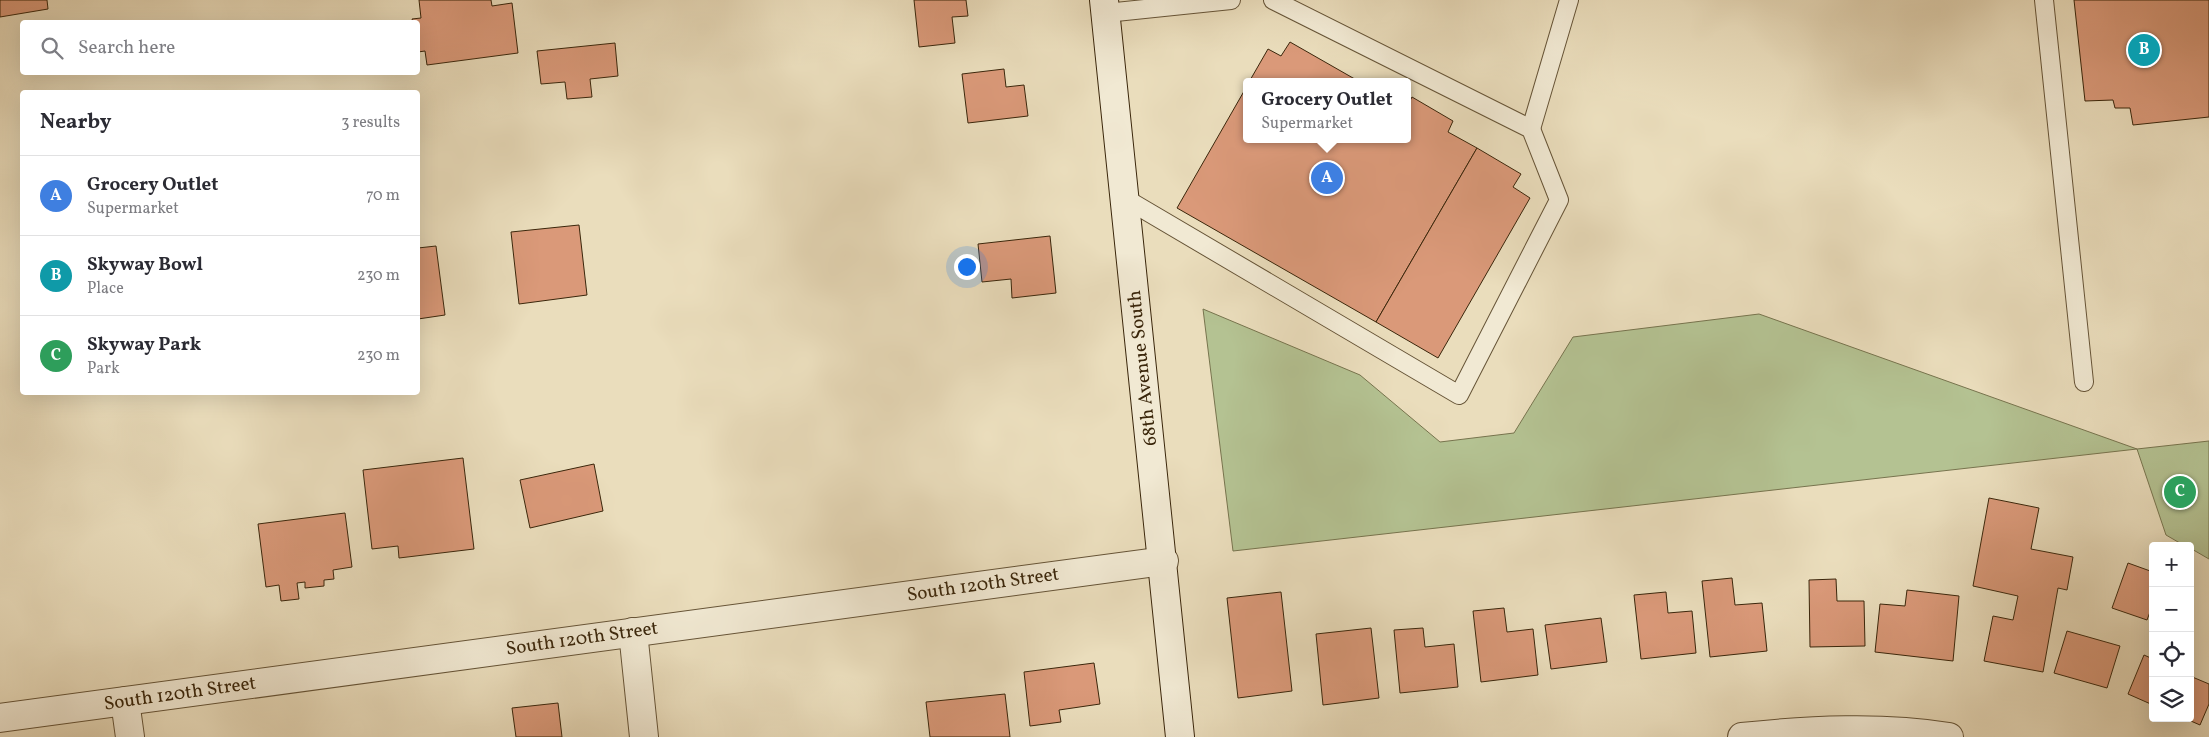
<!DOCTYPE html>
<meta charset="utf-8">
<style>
:root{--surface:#fff;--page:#f7f7f7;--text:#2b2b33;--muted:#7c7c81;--line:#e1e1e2;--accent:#ea580c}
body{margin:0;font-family:Vollkorn,serif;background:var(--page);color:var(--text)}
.controls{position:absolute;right:15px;bottom:15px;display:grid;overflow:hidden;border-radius:5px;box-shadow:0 5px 20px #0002}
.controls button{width:45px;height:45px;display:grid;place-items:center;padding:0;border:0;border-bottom:1px solid var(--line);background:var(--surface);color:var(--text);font:25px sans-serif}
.you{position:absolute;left:966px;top:266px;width:18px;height:18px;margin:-12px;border:4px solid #fff;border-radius:50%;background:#1a73e8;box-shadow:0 0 0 8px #1a73e833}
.badge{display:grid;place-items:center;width:32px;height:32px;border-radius:50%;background:var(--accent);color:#fff;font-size:16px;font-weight:700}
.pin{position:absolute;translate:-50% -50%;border:2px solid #fff;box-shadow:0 1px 5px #0006}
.popup{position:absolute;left:1243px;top:78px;width:168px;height:65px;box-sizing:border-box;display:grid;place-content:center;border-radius:5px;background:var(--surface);filter:drop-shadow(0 1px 4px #0005);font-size:16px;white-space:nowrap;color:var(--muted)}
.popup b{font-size:19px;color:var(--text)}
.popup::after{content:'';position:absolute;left:50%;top:100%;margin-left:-10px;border:10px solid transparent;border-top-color:var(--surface)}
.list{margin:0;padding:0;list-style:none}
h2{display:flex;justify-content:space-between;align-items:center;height:65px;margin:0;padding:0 20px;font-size:21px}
h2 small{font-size:16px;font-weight:400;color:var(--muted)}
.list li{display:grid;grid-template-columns:32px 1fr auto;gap:15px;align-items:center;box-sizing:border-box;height:80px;padding:0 20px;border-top:1px solid var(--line)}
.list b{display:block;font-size:19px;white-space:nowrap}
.list p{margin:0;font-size:16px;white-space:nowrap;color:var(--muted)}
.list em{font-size:16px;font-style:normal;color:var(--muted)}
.icon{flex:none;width:28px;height:28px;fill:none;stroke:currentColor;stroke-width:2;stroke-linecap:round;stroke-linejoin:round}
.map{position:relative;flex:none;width:2209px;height:737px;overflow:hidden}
.search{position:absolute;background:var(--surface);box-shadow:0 5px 20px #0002;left:20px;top:20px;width:400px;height:55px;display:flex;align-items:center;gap:12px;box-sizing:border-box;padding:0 18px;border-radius:5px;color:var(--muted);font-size:19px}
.panel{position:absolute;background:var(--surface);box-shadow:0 5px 20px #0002;left:20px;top:90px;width:400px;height:305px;border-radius:5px}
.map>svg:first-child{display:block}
.green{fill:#b4c292;stroke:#77744e}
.building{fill:#da9979;stroke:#3a260b}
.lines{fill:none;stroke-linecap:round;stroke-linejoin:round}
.lane-casing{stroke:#665437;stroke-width:20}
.street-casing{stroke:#665437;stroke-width:30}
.secondary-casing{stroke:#3a260b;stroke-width:30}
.lane{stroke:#f1e9d3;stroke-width:18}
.street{stroke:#f1e9d3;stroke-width:28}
.secondary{stroke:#f1e9d3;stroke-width:28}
.labels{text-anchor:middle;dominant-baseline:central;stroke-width:4;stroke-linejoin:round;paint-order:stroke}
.street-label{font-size:19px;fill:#3a260b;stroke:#f1e9d3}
</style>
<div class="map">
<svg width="2209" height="737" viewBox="0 0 2209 737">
<rect width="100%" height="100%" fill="#eaddbc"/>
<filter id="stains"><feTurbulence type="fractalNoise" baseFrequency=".004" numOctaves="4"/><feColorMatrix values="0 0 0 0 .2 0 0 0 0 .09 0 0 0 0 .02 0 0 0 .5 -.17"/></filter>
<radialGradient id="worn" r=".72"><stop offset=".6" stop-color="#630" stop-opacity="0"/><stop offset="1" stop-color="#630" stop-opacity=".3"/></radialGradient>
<path class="green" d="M1203,309L1360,375L1440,442L1514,433L1573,337L1759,314L2137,449L2209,441V559L2190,548V546H2185L2166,535L2137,449L1233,551Z"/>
<g class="building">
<path d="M0,0H47L48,9L0,17Z"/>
<path d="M419,0H491L492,6L512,3L518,53L427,65L425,51L418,52V22H413L412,19L421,18Z"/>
<path d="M914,0H966L968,16L952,17L955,43L919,47Z"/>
<path d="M2074,0H2209V117L2133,125L2130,108H2115L2113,100L2085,101Z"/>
<path d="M1290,42L1360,82H1249L1268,49L1281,56Z"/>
<path d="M615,43L618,76L590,79L592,97L567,99L565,82L541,84L537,51Z"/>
<path d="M1004,69L1006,87L1024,85L1028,116L968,123L962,74Z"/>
<path d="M1247,86V139H1407V106L1412,97L1453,121L1448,132L1477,148L1376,322L1177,208Z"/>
<path d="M1477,148L1521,174L1513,187L1530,198L1438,358L1376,322Z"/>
<path d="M579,225L587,295L519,304L511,232Z"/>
<path d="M1050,236L1056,293L1012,298L1011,279L982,282L978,244Z"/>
<path d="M436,246L445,315L418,319V248Z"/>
<path d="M463,458L474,549L399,558L398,546L372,549L363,470Z"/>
<path d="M594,464L603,511L530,528L520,480Z"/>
<path d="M1989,498L2039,508L2031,549L2073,557L2067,590L2058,588L2043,672L1984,661L1993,616L2013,620L2018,596L1973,586Z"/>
<path d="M345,513L352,567L333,570L334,579L324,580V586L305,588V582L297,583L299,599L281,601L279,585L266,587L258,524Z"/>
<path d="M2128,563L2153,572V604L2147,620L2112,608Z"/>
<path d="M1732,578L1735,605L1762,603L1767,651L1710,657L1702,581Z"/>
<path d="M1836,579L1837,601H1864L1865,646L1810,647L1809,580Z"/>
<path d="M1907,590L1959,596L1953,661L1875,652L1880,604L1905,606Z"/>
<path d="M1281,592L1292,691L1238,698L1227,598Z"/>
<path d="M1666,592L1668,613L1692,611L1696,653L1641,659L1634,595Z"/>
<path d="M1504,608L1507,632L1533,629L1538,675L1481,682L1473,611Z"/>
<path d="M1601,618L1607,662L1551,669L1545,625Z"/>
<path d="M1371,628L1379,698L1323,705L1316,634Z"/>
<path d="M1423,628L1425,647L1454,644L1458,687L1400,693L1394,630Z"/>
<path d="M2067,631L2120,646L2107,688L2054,673Z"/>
<path d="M2144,655L2153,659V705L2128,694Z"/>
<path d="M1094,663L1100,704L1059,710L1061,722L1030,726L1024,672Z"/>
<path d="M2190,676L2209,684V704L2200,725L2184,718H2190Z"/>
<path d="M1005,694L1010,737H930L926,702Z"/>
<path d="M558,703L562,737H516L512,708Z"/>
</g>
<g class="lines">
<g class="lane-casing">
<g id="lane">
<path d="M2044,0L2084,382"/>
<path d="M1106,13L1231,0"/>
<path d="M1531,129L1569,0"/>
<path d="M1126,199L1459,395L1559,200L1531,129L1273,0"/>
</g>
</g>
<g class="street-casing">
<g id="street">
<path d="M633,632L644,737"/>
<path d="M125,701L130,737"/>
<path d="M0,718L1164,561"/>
<path d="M1742,737C1809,730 1882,726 1949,737"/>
</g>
</g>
<g class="secondary-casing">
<path id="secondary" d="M1104,0L1180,737"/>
</g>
<use href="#lane" class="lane"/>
<use href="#street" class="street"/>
<use href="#secondary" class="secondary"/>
</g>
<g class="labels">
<g class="street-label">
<text transform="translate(1143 368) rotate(-96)">68th Avenue South</text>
<text transform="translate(983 585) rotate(-8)">South 120th Street</text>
<text transform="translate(582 639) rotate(-8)">South 120th Street</text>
<text transform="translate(180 694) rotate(-8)">South 120th Street</text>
</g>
</g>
<rect width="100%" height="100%" filter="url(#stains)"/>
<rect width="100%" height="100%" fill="url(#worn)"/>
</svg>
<div class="controls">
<button>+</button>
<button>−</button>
<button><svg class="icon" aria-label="locate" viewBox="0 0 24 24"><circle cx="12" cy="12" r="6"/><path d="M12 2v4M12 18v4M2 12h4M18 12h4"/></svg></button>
<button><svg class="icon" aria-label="layers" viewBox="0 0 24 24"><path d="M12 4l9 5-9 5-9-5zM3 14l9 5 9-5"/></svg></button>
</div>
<div class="you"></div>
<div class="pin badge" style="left:1327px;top:178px;background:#3f7fe0">A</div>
<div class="popup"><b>Grocery Outlet</b>Supermarket</div>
<div class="pin badge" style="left:2144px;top:50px;background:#0f9aa8">B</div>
<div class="pin badge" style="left:2180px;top:492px;background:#2e9e5b">C</div>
<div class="search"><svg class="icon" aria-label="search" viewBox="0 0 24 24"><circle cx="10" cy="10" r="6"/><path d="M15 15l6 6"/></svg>Search here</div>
<section class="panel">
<h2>Nearby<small>3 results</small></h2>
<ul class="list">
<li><span class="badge" style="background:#3f7fe0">A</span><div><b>Grocery Outlet</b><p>Supermarket</p></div><em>70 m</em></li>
<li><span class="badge" style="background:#0f9aa8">B</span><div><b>Skyway Bowl</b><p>Place</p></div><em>230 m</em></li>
<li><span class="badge" style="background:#2e9e5b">C</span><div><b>Skyway Park</b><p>Park</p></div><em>230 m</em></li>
</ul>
</section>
</div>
